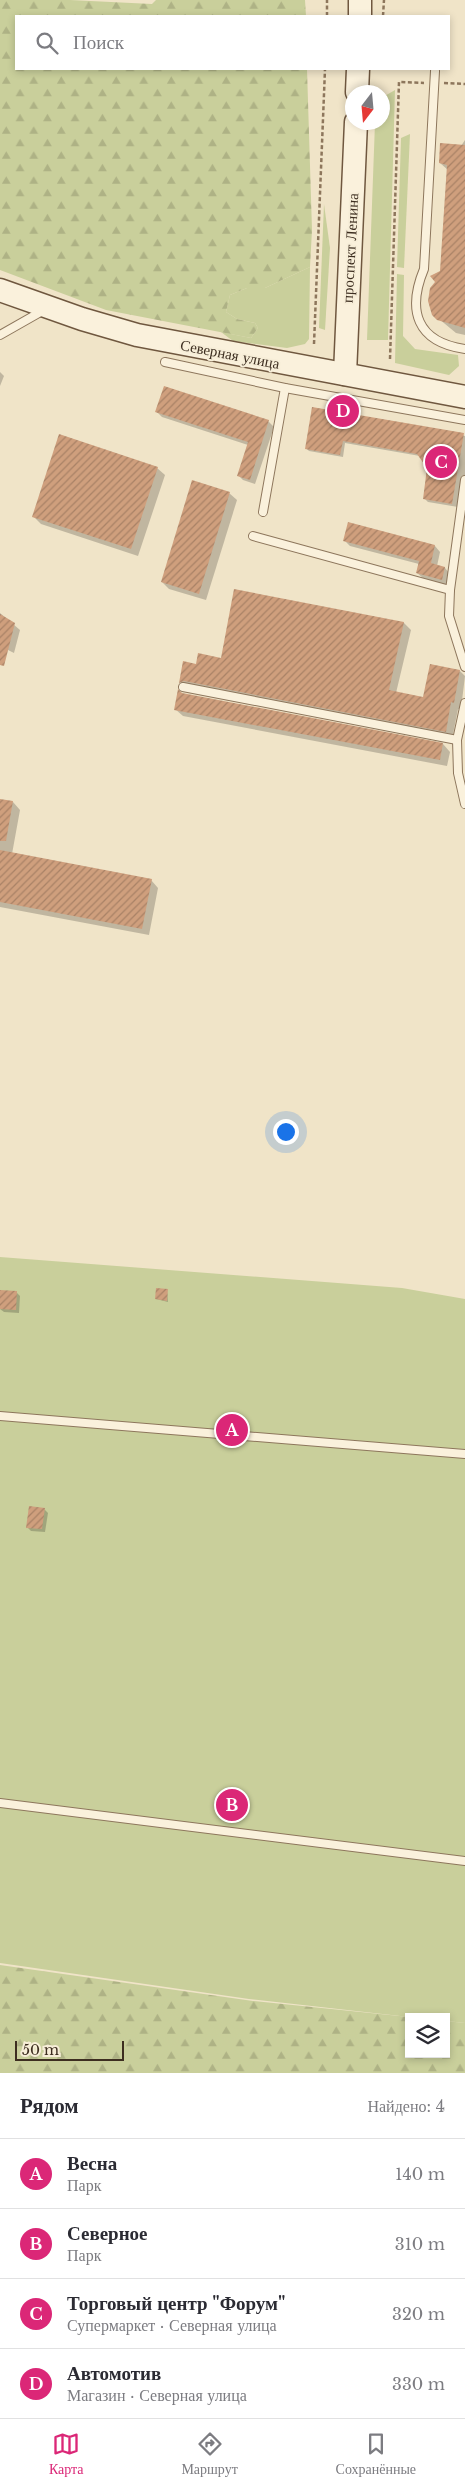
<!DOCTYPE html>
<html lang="ru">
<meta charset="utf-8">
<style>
:root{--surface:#fff;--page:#f2f2f3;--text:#2b2b33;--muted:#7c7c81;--line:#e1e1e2;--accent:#db2777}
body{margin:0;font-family:"Libre Baskerville",serif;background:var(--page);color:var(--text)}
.controls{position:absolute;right:15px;bottom:15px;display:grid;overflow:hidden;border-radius:0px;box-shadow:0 2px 8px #0003}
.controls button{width:45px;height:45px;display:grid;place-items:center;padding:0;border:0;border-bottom:1px solid var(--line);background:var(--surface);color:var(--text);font:25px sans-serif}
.compass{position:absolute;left:345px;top:85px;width:45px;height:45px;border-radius:50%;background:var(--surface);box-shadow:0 2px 8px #0003;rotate:196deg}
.scale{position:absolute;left:15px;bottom:12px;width:109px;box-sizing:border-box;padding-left:5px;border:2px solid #3d2e20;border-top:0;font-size:14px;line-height:18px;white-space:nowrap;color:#3d2e20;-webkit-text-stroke:4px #f7eed8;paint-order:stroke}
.you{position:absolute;left:285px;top:1131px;width:18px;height:18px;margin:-12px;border:4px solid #fff;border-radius:50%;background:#1a73e8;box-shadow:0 0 0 8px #1a73e833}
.badge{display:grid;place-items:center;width:32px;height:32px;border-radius:50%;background:var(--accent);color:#fff;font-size:16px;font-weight:700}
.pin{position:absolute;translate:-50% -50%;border:2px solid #fff;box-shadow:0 1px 5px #0006}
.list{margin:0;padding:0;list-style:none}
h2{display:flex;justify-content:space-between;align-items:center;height:65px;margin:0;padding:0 20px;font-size:21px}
h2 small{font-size:16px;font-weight:400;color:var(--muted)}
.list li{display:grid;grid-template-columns:32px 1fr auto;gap:15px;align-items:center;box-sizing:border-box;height:70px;padding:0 20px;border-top:1px solid var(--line)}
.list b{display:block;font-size:19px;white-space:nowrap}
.list p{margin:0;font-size:16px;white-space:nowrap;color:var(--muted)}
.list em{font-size:16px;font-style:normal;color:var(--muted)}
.icon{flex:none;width:28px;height:28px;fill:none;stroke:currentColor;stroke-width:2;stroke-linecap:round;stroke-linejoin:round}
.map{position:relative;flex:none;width:465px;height:2073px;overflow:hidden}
.search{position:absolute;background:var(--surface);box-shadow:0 2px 8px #0003;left:15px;right:15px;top:15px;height:55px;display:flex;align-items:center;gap:12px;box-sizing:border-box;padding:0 18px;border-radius:0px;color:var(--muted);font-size:19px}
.sheet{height:345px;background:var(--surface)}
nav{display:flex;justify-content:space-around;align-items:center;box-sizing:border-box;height:70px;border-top:1px solid var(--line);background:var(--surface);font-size:14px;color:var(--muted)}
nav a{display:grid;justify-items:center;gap:2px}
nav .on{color:var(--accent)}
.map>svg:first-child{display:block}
.green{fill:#c9cf9b}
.forest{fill:url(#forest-firs)}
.shadow{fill:#0003}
.building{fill:url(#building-hatch)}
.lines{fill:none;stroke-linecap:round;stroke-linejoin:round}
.lane-casing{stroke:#8d765c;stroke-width:10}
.secondary-casing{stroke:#6f573f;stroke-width:25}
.path{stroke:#8d765c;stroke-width:2.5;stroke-dasharray:4 2.5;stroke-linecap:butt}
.lane{stroke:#faf1dc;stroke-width:8}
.secondary{stroke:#faf1dc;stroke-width:22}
.labels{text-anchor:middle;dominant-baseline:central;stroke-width:4;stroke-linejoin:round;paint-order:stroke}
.street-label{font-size:15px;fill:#3d2e20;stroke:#f7eed8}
</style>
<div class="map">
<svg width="465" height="2073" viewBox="0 0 465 2073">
<defs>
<pattern id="forest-firs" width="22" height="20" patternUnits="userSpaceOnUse" patternTransform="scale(1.25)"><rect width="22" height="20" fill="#c9cf9b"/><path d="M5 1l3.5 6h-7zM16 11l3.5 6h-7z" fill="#aeb285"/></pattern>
<pattern id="building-hatch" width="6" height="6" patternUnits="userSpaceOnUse" patternTransform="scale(1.25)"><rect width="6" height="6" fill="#cf9f7d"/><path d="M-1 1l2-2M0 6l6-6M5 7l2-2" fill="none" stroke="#a98266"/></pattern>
</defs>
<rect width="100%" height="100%" fill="#f0e4c8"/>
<g class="green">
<path d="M395,90L388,340H367L375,123L382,122L383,97Z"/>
<path d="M410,134L404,268L397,267L401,138Z"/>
<path d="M324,204L330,248L325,330L319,328Z"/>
<path d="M310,267L309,339L305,344L287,348L233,341L221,332L251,338L258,328L255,323L237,319L226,312L230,295L247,288H265Z"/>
<path d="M397,274L404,275L403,336L415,349L458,355L459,366L449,375L395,363Z"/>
<path d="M0,1257L402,1288L465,1299V2023L446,2021V2017H409L249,1999L0,1963Z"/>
</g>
<g class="forest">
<path d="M0,0H70L152,4L156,0H305L306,16H16V69H307L312,230L310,267L265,288H247L230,295L226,312L237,319L255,323L258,328L251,338L106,310L0,270Z"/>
<path d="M0,1965L253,2001L409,2017V2054H446V2021L465,2023V2073H0Z"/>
</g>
<g class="shadow">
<path d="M465,140V335L456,333L433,314L441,272L448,170L440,163L461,146Z"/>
<path d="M0,372L4,376L0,386Z"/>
<path d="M164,388L269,422L274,427L255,484L243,480L238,475L248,445L162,417L157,412Z"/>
<path d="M313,408L465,436V478L458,507L428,502L425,499L428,468L420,456L345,443L343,457L309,451L307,449Z"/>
<path d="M157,468L165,475L138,556L41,524L33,516Z"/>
<path d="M229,493L237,500L206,600L169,589L162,582Z"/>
<path d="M349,524L435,546L440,552L437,566L445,568L450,574L447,585L423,578L417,573L419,564L350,546L344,540Z"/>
<path d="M0,613L20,630L14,653L0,646Z"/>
<path d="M404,623L411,630L396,693L424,699L460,671L465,676L461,709H458L452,739L187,689L181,683L184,663L197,665Z"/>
<path d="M181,694L443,744L450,752L447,766L183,716L175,709Z"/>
<path d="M0,800L13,802L20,810L12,854L151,880L158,888L149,935L0,907Z"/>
<path d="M167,1291L168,1302L156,1299Z"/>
<path d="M16,1292L20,1296L19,1313L4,1312L0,1309Z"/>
<path d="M44,1509L48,1513L45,1532L31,1531L27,1527Z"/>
</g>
<g class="building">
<path d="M440,143L465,145V328L437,320L432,315L428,301L430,288L435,282L430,276L440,271L447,165L439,163Z"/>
<path d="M164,386L269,420L250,480L237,476L248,442L155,412Z"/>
<path d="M312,407L464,433L452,504L423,499L427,468L417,454L343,441L340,455L305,449Z"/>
<path d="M59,434L158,467L131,549L32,517Z"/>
<path d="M192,480L230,492L199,594L161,582Z"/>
<path d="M348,522L435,545L431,563L445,567L442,580L416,573L419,561L343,541Z"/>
<path d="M234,589L404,622L389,690L423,697L430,664L460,670L454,703L451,702L446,732L184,681L179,683L183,661L196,664L198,653L221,658Z"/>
<path d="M0,614L15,623L4,666L0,665Z"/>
<path d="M178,689L182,693L443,743L440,760L174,710Z"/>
<path d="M0,799L13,801L6,841H0Z"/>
<path d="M0,850L152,879L142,929L0,902Z"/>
<path d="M156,1288L168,1289L167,1301L155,1299Z"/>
<path d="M0,1290L17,1291L16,1310L0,1309Z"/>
<path d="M29,1506L45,1508L42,1529L26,1528Z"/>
</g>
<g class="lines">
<g class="lane-casing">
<g id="lane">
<path d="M435,71L424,269C407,310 416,342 465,349"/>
<path d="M0,335L44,310"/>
<path d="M165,362L285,388L465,420"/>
<path d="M263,512L285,388"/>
<path d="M253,536L450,590L465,480"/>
<path d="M450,590L449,616L465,667"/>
<path d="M183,687L457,740L465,703"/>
<path d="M457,740L458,773L465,804"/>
<path d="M0,1416L465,1454"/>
<path d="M0,1803L465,1861"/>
</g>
</g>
<g class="secondary-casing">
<g id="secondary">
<path d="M360,16V0"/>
<path d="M357,92L358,69"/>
<path d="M0,290L82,319L137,335L465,397"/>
<path d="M345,374L356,122"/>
</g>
</g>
<g class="path">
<path d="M327,16V0"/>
<path d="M383,16L384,0"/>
<path d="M444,83L465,84"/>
<path d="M314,344L325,69"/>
<path d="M390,359L399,82L424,83"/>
</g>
<use href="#lane" class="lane"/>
<use href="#secondary" class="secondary"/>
</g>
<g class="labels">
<g class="street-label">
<text transform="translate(350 248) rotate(-87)">проспект Ленина</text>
<text transform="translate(230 354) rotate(11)">Северная улица</text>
</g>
</g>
</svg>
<div class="controls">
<button><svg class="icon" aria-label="layers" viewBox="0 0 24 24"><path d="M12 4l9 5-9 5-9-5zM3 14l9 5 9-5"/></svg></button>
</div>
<svg class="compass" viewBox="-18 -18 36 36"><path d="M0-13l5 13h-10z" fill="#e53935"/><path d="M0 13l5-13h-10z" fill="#7c7c81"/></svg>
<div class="scale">50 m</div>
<div class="you"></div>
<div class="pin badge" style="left:232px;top:1430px">A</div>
<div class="pin badge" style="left:232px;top:1805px">B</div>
<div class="pin badge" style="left:441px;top:462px">C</div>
<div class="pin badge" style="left:343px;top:411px">D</div>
<div class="search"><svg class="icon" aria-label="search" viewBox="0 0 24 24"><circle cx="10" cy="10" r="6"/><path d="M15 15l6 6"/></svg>Поиск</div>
</div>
<section class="sheet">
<h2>Рядом<small>Найдено: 4</small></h2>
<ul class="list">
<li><span class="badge">A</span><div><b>Весна</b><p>Парк</p></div><em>140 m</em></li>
<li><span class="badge">B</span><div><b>Северное</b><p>Парк</p></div><em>310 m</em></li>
<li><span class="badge">C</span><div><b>Торговый центр &quot;Форум&quot;</b><p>Супермаркет · Северная улица</p></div><em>320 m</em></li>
<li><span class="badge">D</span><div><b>Автомотив</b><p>Магазин · Северная улица</p></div><em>330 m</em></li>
</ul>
</section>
<nav>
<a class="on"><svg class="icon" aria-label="map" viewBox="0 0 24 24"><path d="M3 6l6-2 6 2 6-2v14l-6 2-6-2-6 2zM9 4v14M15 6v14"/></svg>Карта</a>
<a><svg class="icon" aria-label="directions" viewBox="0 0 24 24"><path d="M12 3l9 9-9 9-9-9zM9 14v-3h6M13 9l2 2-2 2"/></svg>Маршрут</a>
<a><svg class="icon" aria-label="saved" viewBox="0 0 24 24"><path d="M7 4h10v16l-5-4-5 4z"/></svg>Сохранённые</a>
</nav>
